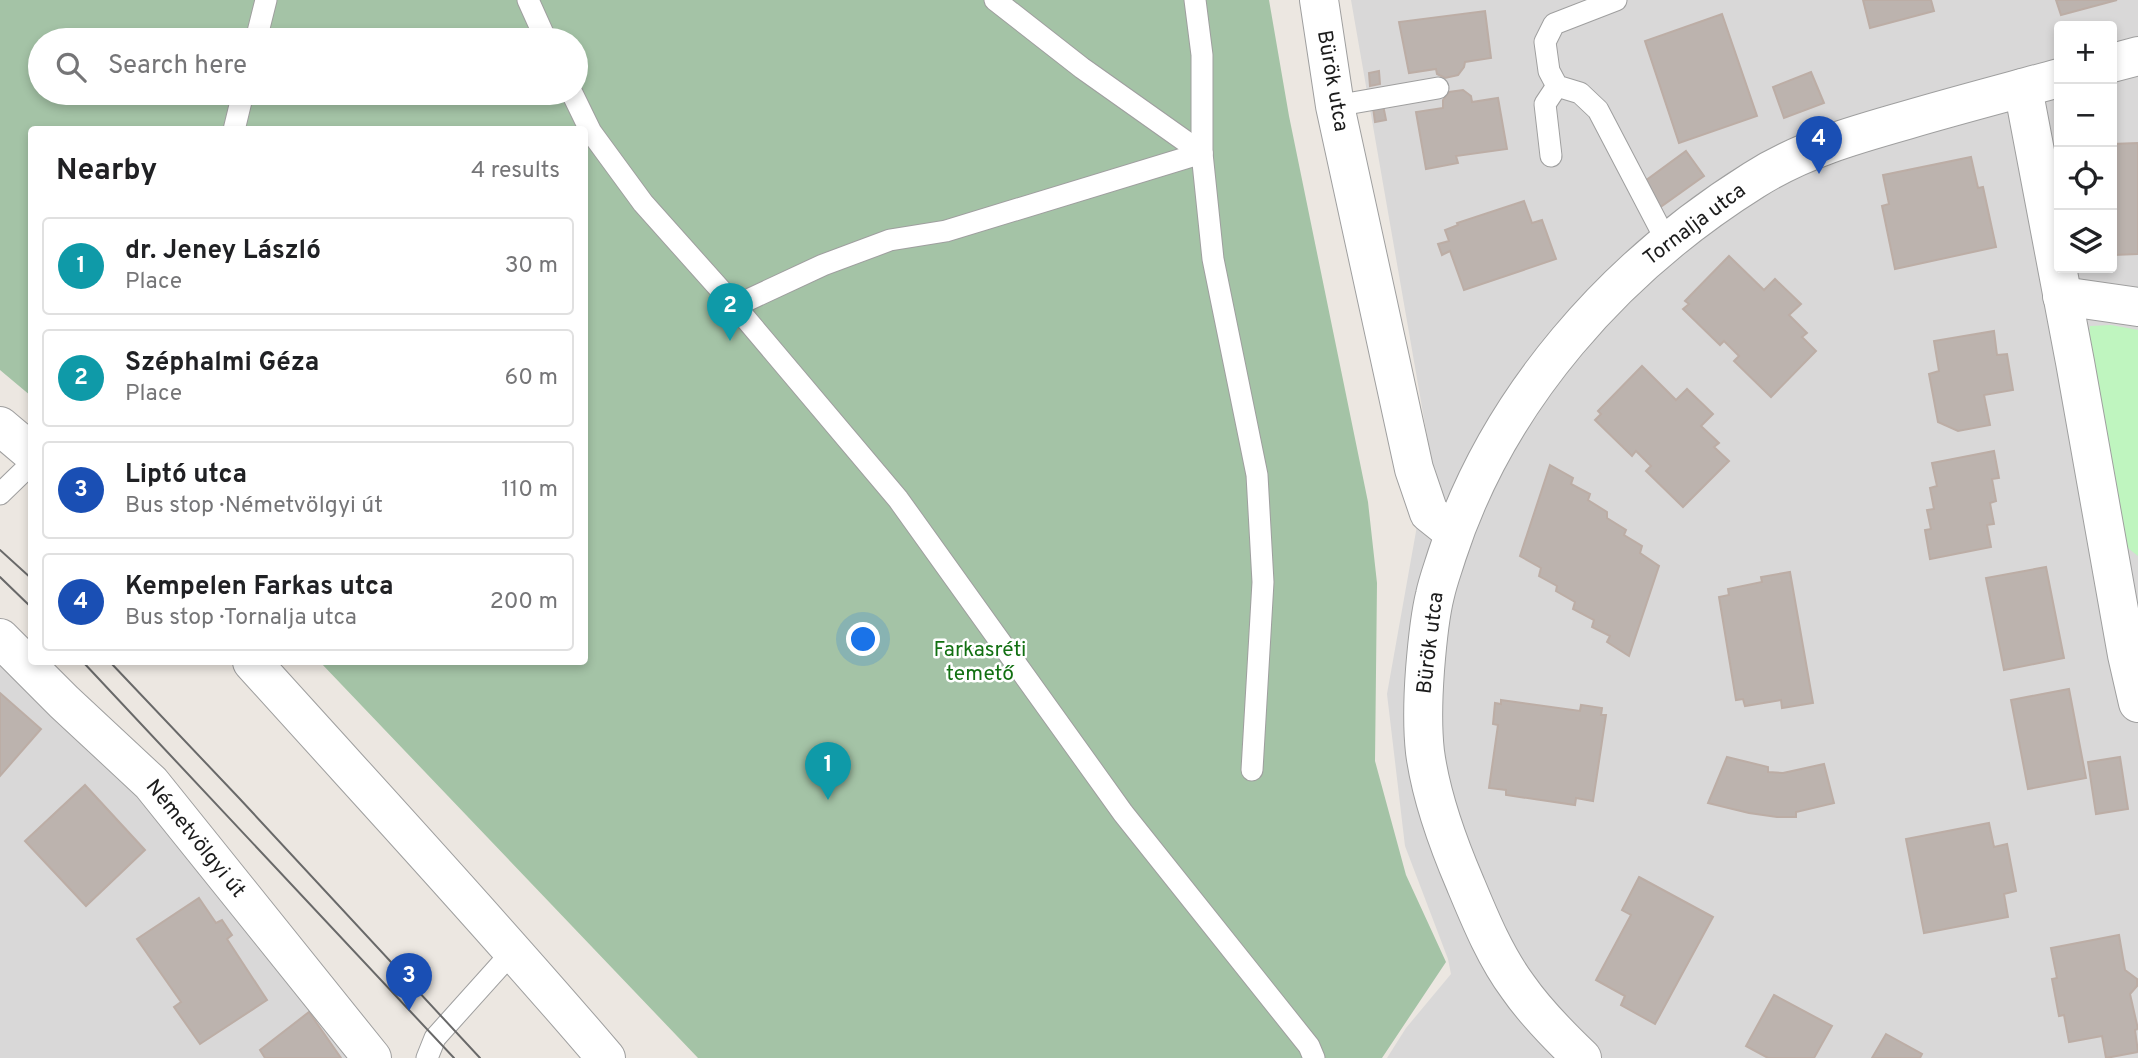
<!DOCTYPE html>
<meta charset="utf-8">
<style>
:root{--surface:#fff;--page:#f6f6f6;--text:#202124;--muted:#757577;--line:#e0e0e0;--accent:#b90d1a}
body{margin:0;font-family:Overpass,sans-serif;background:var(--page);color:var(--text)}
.controls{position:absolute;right:21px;top:21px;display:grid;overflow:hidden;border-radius:7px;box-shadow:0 4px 10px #0003}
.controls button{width:63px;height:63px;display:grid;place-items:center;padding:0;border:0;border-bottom:2px solid var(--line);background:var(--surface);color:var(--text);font:35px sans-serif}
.you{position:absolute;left:864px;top:640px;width:24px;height:24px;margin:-18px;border:5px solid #fff;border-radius:50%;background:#1a73e8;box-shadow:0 0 0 10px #1a73e833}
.badge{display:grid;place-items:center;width:46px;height:46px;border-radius:50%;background:var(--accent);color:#fff;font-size:23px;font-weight:700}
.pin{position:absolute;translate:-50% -58px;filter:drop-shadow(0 2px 4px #0008)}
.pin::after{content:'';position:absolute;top:37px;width:24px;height:21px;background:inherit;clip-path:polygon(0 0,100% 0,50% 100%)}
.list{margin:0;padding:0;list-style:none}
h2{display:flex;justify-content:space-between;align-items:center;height:91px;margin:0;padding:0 28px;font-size:30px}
h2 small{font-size:23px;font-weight:400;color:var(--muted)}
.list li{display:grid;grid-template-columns:46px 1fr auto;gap:21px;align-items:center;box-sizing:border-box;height:98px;margin:0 14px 14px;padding:0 14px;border:2px solid var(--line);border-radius:7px}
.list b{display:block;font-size:26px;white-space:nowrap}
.list p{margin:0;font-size:23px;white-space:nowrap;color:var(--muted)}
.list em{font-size:23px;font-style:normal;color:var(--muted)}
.icon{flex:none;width:38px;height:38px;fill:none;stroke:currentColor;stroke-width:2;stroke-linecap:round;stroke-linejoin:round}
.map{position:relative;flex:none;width:2138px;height:1058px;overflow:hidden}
.search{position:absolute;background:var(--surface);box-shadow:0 4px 10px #0003;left:28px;top:28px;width:560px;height:77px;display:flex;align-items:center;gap:18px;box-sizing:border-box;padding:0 24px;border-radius:38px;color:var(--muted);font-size:26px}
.panel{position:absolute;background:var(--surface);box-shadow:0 4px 10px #0003;left:28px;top:126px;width:560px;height:539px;border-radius:7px}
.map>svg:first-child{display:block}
.residential{fill:#d9d8d8;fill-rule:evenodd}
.cemetery{fill:#a4c3a6;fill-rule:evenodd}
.park{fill:#bff5bf}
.building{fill:#bcb3ae;stroke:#bcada5;stroke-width:2}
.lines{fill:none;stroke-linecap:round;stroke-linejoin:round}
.service-casing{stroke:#9f9f9f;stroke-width:23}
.minor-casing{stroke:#9f9f9f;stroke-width:40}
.tertiary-casing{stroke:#9f9f9f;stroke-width:40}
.service{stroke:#fff;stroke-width:21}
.minor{stroke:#fff;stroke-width:38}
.tertiary{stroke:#fff;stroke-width:38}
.tram{stroke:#696969;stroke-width:2}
.labels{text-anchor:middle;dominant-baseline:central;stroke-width:5;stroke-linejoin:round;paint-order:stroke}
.street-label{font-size:21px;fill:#1b1b1b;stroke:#fff}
.park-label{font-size:21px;fill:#127012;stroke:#fff}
</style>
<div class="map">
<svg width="2138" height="1058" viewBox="0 0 2138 1058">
<rect width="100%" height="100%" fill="#ece7e1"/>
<g class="residential">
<path d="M1351,0H2138V1058H1387L1406,1028L1451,974L1448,959L1405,846L1387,694L1430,453ZM2059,26H2112V268H2059Z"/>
<path d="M0,638L372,1058H0Z"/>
</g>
<path class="cemetery" d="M0,0H1269L1289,116L1368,502L1377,583L1375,761L1406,875L1446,962L1382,1058H698L320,662H584V130H32L31,396L0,370ZM40,40H576V93H40Z"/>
<path class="park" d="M2111,325L2138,330V556L2124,545L2086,364L2090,326Z"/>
<g class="building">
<path d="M1863,0H1931L1934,11L1870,28Z"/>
<path d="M2056,0H2117L2061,15Z"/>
<path d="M1485,11L1491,58L1465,62L1464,67L1458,75L1445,78L1437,74L1436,69L1409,73L1399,22Z"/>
<path d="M1722,14L1757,116L1679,143L1645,41Z"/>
<path d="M1379,71L1380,84L1370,86L1369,73Z"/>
<path d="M1811,72L1824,103L1784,118L1773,87Z"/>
<path d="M1463,90L1471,96L1472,102L1498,98L1507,149L1456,156L1458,163L1426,169L1416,112L1443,108V100L1449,92Z"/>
<path d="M1383,105L1386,120L1375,122L1373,107Z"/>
<path d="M2138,143V254L2114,255L2112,144Z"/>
<path d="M1686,151L1704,176L1659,208L1641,184Z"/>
<path d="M1971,157L1978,188L1983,187L1996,247L1895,269L1882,206L1889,204L1883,175Z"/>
<path d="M1524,201L1532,223L1542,220L1556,259L1464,290L1450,251L1442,255L1438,244L1449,241L1445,230L1458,225L1457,223Z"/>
<path d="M1729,256L1764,290L1775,279L1801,304L1789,315L1807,333L1802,337L1816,351L1771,397L1734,361L1739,356L1724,341L1720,345L1683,309L1689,304L1685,301Z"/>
<path d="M1994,331L1997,355L2007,354L2013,390L1984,395L1990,425L1958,431L1938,422L1929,374L1939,371L1934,341Z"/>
<path d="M1642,366L1676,400L1687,389L1713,414L1701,426L1719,443L1714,447L1729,461L1683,507L1646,471L1651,466L1636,451L1632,456L1595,420L1601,414L1598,411Z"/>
<path d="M1994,451L1999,478L1992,479L1996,501L1990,503L1994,524L1987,525L1991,547L1930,559L1925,530L1931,529L1927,510L1934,509L1930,488L1937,486L1932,463Z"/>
<path d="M1550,465L1573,478L1571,484L1590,494L1588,500L1607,512V518L1626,530L1624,535L1642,546L1640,553L1659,566L1629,656L1607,642L1610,636L1592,627L1594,620L1573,609L1575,602L1556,591L1557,586L1539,576L1541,568L1520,556Z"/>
<path d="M2046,567L2064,658L2004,670L1986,578Z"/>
<path d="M1790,572L1813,703L1782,708L1781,700L1745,706L1743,699L1736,700L1719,597L1729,595L1728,589L1762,582L1761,577Z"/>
<path d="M2069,689L2086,778L2028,789L2011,700Z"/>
<path d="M0,693L41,729L0,776Z"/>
<path d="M1501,700L1580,711L1581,705L1602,708L1601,715H1606L1593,801L1576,798L1575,805L1506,795V790L1489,788L1498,725L1493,724L1495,703L1501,704Z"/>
<path d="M1727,757L1768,767V772L1783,773L1824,764L1834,803L1796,812V817H1777L1749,813L1708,803Z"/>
<path d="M2120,757L2128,809L2096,814L2088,762Z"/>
<path d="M85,785L145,850L86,906L25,841Z"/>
<path d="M1989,823L1994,847L2007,844L2016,891L2004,894L2008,917L1924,933L1906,839Z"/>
<path d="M1639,877L1713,917L1655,1024L1621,1005L1625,996L1596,980L1631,915L1622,910Z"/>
<path d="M199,898L216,923L222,920L232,935L227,939L267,1000L200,1044L174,1007L181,1002L137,939Z"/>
<path d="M2119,935L2125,970L2137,979V986L2130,994L2138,1029L2135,1030L2138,1052L2106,1058L2102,1036L2069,1042L2064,1015L2059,1016L2052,979L2057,978L2051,948Z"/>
<path d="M1774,995L1832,1026L1814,1058H1768L1746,1046Z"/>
<path d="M309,1012L341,1058H265L260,1050Z"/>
<path d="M1886,1034L1922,1054L1920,1058H1872Z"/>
</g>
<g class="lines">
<g class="service-casing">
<g id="service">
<path d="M528,0L546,40"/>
<path d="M995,0L1082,68L1202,153"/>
<path d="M1195,0L1202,55V153L1213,259L1257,475L1263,582L1252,770"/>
<path d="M1616,0L1554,24L1545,42L1549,71L1557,86L1580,93L1598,110L1667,242"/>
<path d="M256,40L266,0"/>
<path d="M572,93L591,132L643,203L735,306L898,499L1123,813L1309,1046L1314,1058"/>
<path d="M1335,106L1438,88"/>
<path d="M234,130L243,93"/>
<path d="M1551,156L1545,104L1557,86"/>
<path d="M735,306L823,265L890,240L946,231L1202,153"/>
<path d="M0,494L32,463"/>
<path d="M427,1058L435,1038L514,950"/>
</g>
</g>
<g class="minor-casing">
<g id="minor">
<path d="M1319,0L1335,106L1414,469L1429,513L1454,533"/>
<path d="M2023,88L2075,362L2127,655L2138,703"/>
<path d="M2062,296L2138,307"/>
<path d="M0,638L64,702L151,783L372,1058"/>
</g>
</g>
<g class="tertiary-casing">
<g id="tertiary">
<path d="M2112,63L2138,56"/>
<path d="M0,426L32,453"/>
<path d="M252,662C370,793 491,923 606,1058"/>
<path d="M1582,1058C1559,1036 1536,1013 1518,987C1495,956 1480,919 1465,883C1447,841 1431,797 1425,752C1422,725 1423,697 1425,670C1427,645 1429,619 1435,595C1438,581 1443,568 1447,555C1498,398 1615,267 1754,180C1801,150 1854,135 1907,120C1958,105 2008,92 2059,78"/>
</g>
</g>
<use href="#service" class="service"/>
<use href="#minor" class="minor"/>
<use href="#tertiary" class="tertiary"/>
<g class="tram">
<path d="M0,550L32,579"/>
<path d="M0,577L32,608"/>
<path d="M83,662L454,1058"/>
<path d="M110,662L239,798L480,1058"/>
</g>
</g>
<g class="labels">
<g class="street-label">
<text transform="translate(1332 81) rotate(80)">Bürök utca</text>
<text transform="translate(1695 225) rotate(-37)">Tornalja utca</text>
<text transform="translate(1431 643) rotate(-83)">Bürök utca</text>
<text transform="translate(195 839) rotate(51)">Németvölgyi út</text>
</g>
<g class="park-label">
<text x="980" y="650">Farkasréti<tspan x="980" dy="24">temető</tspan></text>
</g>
</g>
</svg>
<div class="controls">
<button>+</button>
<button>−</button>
<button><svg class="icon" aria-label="locate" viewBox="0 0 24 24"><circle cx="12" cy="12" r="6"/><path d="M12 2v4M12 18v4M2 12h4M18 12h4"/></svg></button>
<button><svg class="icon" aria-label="layers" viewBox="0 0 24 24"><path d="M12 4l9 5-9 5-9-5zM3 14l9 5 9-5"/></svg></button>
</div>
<div class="you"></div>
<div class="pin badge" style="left:828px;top:800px;background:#0f9aa8">1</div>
<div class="pin badge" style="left:730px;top:341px;background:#0f9aa8">2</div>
<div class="pin badge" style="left:409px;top:1011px;background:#1a4fb4">3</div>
<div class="pin badge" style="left:1819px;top:174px;background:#1a4fb4">4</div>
<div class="search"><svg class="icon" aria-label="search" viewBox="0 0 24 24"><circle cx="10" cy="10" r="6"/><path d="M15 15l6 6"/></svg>Search here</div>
<section class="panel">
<h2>Nearby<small>4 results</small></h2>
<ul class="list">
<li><span class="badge" style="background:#0f9aa8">1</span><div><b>dr. Jeney László</b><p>Place</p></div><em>30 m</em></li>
<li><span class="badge" style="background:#0f9aa8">2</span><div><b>Széphalmi Géza</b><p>Place</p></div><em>60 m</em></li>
<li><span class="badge" style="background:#1a4fb4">3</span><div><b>Liptó utca</b><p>Bus stop · Németvölgyi út</p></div><em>110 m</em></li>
<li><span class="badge" style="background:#1a4fb4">4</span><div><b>Kempelen Farkas utca</b><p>Bus stop · Tornalja utca</p></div><em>200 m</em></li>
</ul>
</section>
</div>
